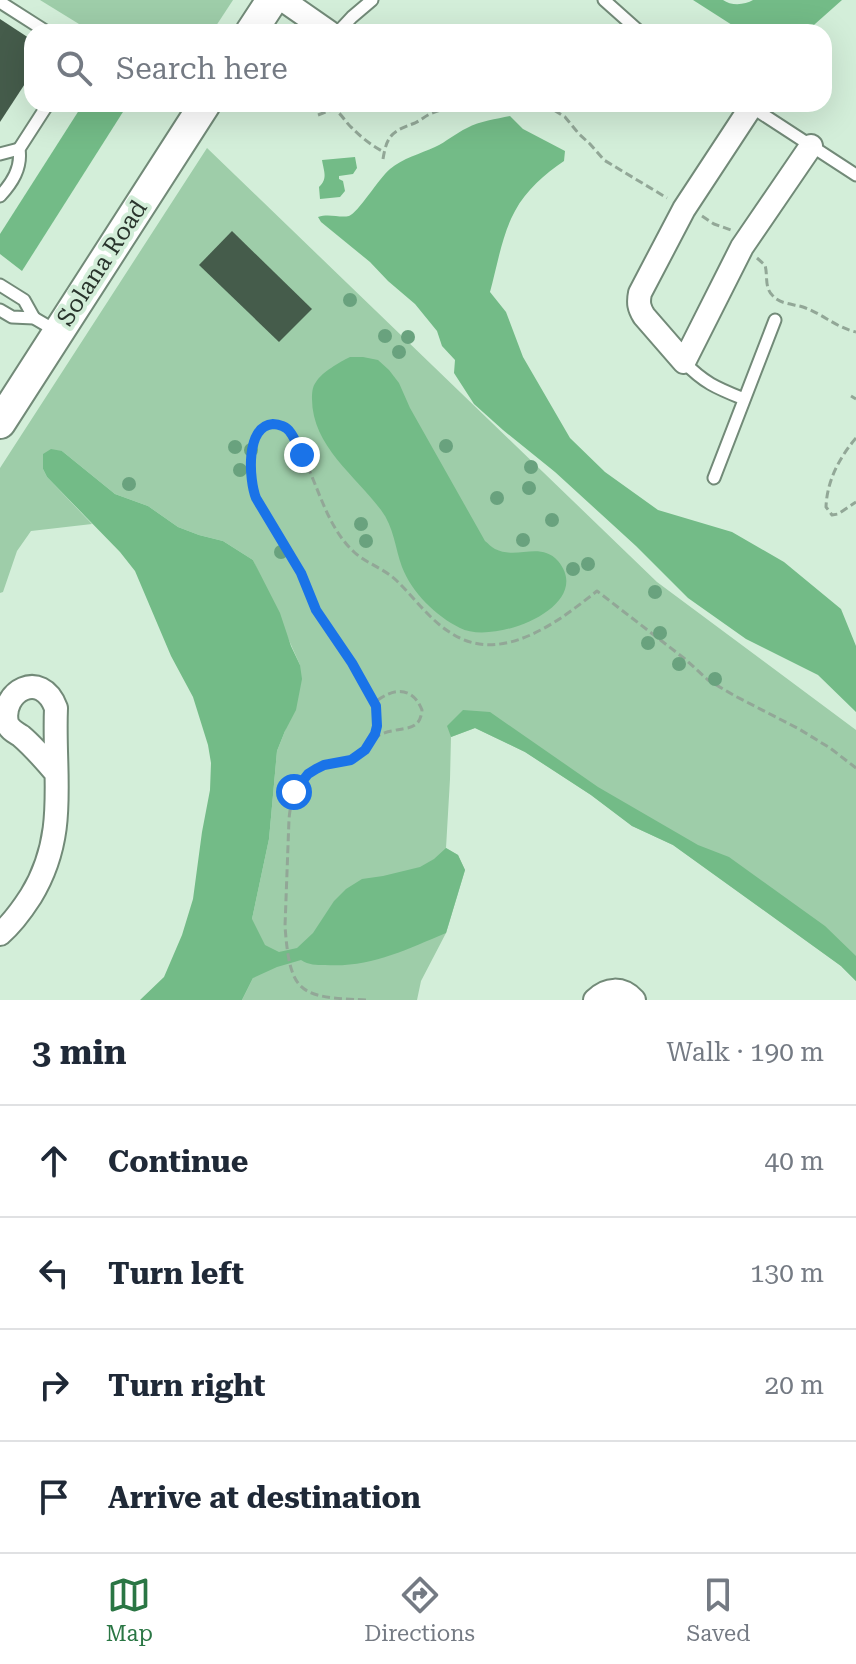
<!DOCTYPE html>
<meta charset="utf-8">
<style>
:root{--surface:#fff;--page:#f2f2f3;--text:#1f2937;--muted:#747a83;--line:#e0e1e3;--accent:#2a7644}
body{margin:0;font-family:"Roboto Serif",serif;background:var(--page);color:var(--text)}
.stop{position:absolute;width:24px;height:24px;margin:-18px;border:6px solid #1a73e8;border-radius:50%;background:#fff}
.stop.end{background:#1a73e8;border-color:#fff;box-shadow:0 2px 8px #0008}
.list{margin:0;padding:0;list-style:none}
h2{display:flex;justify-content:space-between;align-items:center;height:104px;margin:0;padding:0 32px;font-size:34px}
h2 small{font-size:26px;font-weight:400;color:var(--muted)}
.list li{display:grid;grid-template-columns:52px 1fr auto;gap:24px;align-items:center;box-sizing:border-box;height:112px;padding:0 32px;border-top:2px solid var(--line)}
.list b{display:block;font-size:30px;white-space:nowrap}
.list em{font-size:26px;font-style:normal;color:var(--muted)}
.icon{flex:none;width:44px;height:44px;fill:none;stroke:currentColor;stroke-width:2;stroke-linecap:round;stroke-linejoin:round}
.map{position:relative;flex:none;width:856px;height:1000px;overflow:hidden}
.search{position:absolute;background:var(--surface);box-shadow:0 8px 32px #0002;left:24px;right:24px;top:24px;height:88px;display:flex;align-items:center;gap:20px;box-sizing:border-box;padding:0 28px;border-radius:24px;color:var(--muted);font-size:30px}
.sheet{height:552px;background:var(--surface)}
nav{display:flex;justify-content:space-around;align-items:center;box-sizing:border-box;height:112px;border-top:2px solid var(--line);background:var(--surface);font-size:22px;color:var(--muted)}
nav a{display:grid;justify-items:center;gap:4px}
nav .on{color:var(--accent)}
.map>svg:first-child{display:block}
.green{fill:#9ecda9}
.water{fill:#73bb87}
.building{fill:#455c4b}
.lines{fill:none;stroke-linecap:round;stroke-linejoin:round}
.lane-casing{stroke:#728a78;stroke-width:15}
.street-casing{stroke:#728a78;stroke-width:26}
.secondary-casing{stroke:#728a78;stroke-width:34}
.path{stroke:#92a797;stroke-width:3;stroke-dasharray:8 4;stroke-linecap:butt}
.lane{stroke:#fff;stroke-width:11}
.street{stroke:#fff;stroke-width:22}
.secondary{stroke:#fff;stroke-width:30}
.tree{fill:#69a27e}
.route{stroke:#1a73e8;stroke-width:10}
.labels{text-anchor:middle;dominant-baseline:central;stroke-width:8;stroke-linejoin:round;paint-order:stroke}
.street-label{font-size:24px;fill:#29342c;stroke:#d3eed9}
</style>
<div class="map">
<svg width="856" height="1000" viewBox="0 0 856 1000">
<rect width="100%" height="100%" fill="#d3eed9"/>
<g class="green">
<path d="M40,0H233L212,32H92Z"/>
<path d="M207,148L657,582L856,730V981L841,966L673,845L632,826L591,795L525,752L475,728L451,737L450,779L446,848L458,855L465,870L446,933L421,981L417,1000H242L253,978L252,919L269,839L277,751L285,731L300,665L253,560L223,541L199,535L178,527L148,506L115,494L62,451L43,469L47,477L92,524L31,531L17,551L3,592L0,593V468Z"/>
</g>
<g class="water">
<path d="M693,0H723C731,6 745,5 753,0H842L806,32H743Z"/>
<path d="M83,104H128L22,271L0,254V234Z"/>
<path d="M510,116L523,129L565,151L564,161C545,174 526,190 515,211C502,234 497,267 490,292L506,312L523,357L570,438L605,472L658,510L732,532L784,562L841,609L856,646V712L818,675L746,639L688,598L636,546L555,472L503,430L474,404L454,373L455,360L442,346L437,331L415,304L388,281L370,262L321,222L318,217C329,213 339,218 349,216C358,213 379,178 390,169C403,158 420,154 435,147C446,142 456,133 467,128C480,121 496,119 510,116Z"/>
<path d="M355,157L357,168L353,174L339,176V179L343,181L345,191L340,197L320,199L319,187C328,179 324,172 322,160Z"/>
<path d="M350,357H363L378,360L389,370L399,383L410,408L485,541C489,544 491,547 495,549C517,560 540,541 558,561C596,606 494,646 460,628C436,616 412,593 402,567C395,548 394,527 381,510C356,476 312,446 312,399C312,394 312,387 316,382C322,372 340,362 350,357Z"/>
<path d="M51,449L62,451L115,494L148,506L178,527L199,535L223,541L253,560L280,613L291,646L300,665L302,679L296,710L285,731L277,751L269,839L252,919L265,945L279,952L297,948L313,933L334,901L346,889L362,879L383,876L420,867L434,859L446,848L458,855L465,870L446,933C405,950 370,968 325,965C316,965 309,965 301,960L277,967L253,978L242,1000H140L164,977L182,935L193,899L202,832L210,790L211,763L208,745L193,697L171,656L135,571L120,552L47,477L43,469V454Z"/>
<path d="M463,710L490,712L598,787L698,845L729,857L825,926L856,956V981L841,966L673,845L632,826L591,795L525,752L475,728L451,737L447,726Z"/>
</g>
<g class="building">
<path d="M0,19L32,40V73L0,122Z"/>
<path d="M232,231L312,309L279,342L199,265Z"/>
</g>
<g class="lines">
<g class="lane-casing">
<g id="lane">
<path d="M604,0L640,32"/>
<path d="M0,2L47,32"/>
<path d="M338,32L352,17L372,0"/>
<path d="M750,106L856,175"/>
<path d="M0,154L19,149"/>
<path d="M0,196C12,183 22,168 19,149L48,104"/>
<path d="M0,285L24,300L34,318"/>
<path d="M0,310L12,317L34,318L58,332"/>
<path d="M684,362C704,383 717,388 744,399"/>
<path d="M714,478L775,320"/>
</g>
</g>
<g class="street-casing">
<g id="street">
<path d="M283,0L329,32"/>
<path d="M751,107L684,209L640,293C638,303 639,308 644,316L684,362L742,247L811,146"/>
<path d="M0,934C13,923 22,910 31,896C69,834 53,776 56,708C41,668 0,692 7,723C10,730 15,732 21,736C34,747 45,760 56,773"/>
<path d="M595,1000C607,988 622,987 634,1000"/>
</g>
</g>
<g class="secondary-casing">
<g id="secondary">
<path d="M251,32L272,0"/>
<path d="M0,423L205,104"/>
</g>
</g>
<g class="path">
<path d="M544,104L565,117L579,134L590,144L604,160L667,198"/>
<path d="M318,115L334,109C342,114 345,122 352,128C361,137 372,146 384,152"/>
<path d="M383,159C387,134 393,131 415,123C421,120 425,116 432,113C440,110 448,108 456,104"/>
<path d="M702,216L714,224L731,230"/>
<path d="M757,258L765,265C768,275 764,288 773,296C780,304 793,304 803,307C823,314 835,327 856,332"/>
<path d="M851,396L856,399"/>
<path d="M856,438C839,458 827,481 826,507L832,515L838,514L856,502"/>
<path d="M373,738C379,735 385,732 392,731C408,727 420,730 422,710C412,685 392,688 374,703"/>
<path d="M366,1000C300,997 290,995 285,926L289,819C291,794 301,771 328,764C336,762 344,762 352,760C373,752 381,724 375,704C372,696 367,689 363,682C356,670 350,658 341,646C333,634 324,623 317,611C307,594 302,574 292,556C272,522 243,495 252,452C253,446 254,441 258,435C267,423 283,421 292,435C297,441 299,450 303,457C319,488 327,527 354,552C367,564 386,569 399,583C415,599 431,621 451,633C501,666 558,622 597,591L685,659L708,680L735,696L799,729L830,748L856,768"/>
</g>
<use href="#lane" class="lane"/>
<use href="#street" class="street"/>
<use href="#secondary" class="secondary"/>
</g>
<g class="tree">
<circle cx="350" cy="300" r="7"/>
<circle cx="385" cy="336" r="7"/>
<circle cx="408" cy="337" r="7"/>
<circle cx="399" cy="352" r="7"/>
<circle cx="446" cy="446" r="7"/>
<circle cx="235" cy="447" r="7"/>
<circle cx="251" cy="450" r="7"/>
<circle cx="531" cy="467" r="7"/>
<circle cx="240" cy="470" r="7"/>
<circle cx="129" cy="484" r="7"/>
<circle cx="529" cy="488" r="7"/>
<circle cx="497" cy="498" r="7"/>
<circle cx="552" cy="520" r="7"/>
<circle cx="361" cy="524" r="7"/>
<circle cx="523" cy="540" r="7"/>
<circle cx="366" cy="541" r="7"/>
<circle cx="281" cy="552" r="7"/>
<circle cx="588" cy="564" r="7"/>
<circle cx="573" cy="569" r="7"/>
<circle cx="655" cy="592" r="7"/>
<circle cx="660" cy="633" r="7"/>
<circle cx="648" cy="643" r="7"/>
<circle cx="679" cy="664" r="7"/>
<circle cx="715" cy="679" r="7"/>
</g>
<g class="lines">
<path class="route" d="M294,792L308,774L316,769L324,765L351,760L365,750L375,734L377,726L376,706L352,663L316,610L301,573L256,498C249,480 245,426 273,424C279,424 287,427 290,432C295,438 298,448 302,455"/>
</g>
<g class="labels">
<g class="street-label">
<text transform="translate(102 263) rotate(-57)">Solana Road</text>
</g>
</g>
</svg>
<div class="stop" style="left:294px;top:792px"></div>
<div class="stop end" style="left:302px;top:455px"></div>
<div class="search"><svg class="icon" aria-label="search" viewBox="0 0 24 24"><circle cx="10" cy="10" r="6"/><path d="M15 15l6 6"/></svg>Search here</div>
</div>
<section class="sheet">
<h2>3 min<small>Walk · 190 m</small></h2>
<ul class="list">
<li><svg class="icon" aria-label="ahead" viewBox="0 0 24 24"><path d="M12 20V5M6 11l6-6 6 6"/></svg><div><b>Continue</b></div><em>40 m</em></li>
<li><svg class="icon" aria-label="left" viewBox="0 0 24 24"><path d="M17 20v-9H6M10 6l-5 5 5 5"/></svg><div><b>Turn left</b></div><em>130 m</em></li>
<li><svg class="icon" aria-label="right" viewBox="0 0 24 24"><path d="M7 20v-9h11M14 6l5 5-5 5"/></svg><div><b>Turn right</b></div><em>20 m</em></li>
<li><svg class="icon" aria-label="arrive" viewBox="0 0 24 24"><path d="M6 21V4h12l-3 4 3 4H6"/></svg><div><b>Arrive at destination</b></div></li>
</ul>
</section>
<nav>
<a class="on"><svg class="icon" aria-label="map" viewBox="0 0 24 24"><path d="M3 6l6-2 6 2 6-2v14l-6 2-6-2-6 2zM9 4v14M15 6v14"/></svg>Map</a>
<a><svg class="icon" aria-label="directions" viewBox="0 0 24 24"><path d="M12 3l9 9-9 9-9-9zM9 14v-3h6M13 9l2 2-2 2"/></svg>Directions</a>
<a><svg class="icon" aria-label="saved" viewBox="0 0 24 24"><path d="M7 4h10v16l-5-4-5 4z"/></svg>Saved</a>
</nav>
